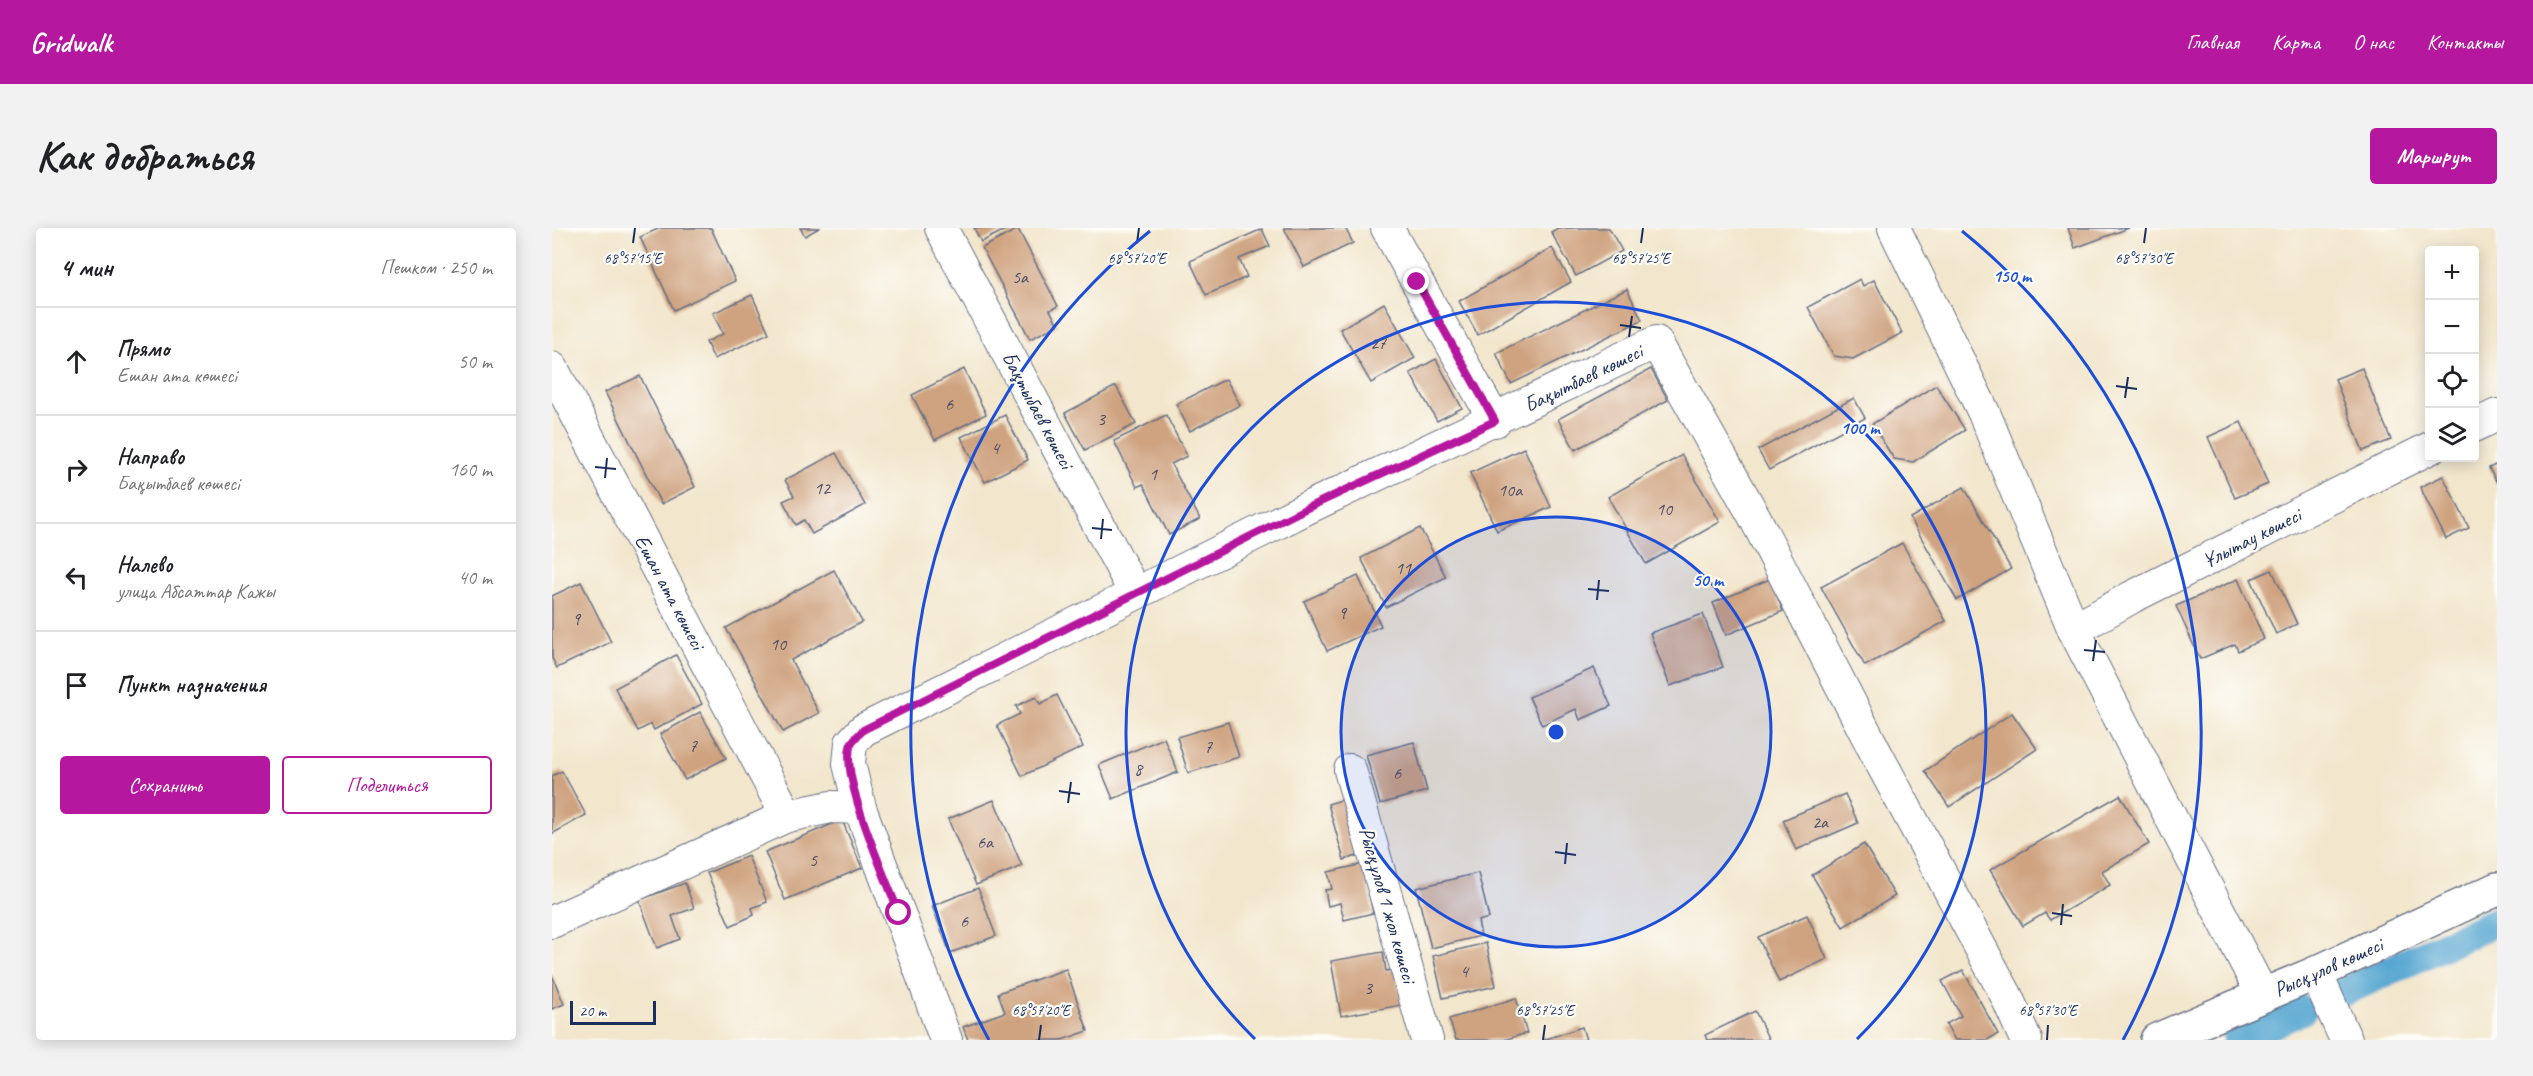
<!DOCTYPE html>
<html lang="ru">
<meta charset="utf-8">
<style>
:root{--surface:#fff;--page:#f2f2f2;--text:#202124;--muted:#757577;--line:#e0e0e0;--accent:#b5179e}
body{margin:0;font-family:Caveat,sans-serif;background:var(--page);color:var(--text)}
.controls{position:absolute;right:18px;top:18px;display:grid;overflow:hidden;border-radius:6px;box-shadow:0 3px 15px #0003}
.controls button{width:54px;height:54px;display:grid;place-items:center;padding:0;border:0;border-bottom:2px solid var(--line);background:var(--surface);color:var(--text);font:30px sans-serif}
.scale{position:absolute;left:18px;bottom:15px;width:86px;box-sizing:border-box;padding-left:6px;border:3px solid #1b2f5e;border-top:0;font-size:16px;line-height:21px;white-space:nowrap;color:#1b2f5e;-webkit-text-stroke:4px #fdfcf7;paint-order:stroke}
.stop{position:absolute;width:18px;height:18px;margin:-14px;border:4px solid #b5179e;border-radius:50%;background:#fff}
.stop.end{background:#b5179e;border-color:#fff;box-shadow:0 2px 6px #0008}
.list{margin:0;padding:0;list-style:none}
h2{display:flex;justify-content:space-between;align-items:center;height:78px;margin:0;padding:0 24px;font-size:26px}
h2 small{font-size:20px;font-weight:400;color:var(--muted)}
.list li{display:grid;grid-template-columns:39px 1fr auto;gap:18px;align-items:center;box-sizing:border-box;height:108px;padding:0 24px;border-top:2px solid var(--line)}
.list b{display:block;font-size:22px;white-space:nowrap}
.list p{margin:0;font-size:20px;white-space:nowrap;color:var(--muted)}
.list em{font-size:20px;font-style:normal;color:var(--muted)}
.actions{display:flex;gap:12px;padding:18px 24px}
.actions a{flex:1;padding:14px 0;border:2px solid var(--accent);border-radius:6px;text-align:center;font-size:21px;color:var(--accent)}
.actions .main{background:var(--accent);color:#fff}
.icon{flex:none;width:33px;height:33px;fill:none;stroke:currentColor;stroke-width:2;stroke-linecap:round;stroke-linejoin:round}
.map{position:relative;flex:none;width:1945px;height:812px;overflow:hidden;border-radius:6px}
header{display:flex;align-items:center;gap:36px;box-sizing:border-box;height:84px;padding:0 30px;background:var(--accent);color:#fff}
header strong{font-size:28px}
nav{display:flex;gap:33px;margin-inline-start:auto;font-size:21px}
.intro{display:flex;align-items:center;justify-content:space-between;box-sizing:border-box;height:144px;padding:0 36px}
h1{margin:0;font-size:42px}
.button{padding:15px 27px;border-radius:6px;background:var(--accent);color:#fff;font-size:21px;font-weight:700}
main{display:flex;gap:36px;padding:0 36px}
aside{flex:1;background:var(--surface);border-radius:6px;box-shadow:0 3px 15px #0003}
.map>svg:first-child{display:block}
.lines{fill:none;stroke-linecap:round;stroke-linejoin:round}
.canal{stroke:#59a7d2;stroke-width:30}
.building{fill:#cfa380}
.minor-casing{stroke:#666f84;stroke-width:34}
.tertiary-casing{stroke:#666f84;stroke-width:36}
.minor{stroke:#fff;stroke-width:32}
.tertiary{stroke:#fff;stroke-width:33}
.route{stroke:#b5179e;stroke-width:8}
.ticks{fill:none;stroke:#1b2f5e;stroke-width:2}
.ring{fill:none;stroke:#1d4ed8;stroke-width:3}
.labels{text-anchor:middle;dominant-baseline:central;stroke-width:4.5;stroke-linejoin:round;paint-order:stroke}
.number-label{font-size:18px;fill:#484c66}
.street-label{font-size:21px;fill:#1b2f5e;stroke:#fdfcf7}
.ticks-label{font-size:15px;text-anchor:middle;fill:#1b2f5e;stroke:#fdfcf7;stroke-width:4.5;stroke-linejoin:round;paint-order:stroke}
.centre{fill:#1d4ed8;stroke:#fdfcf7;stroke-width:3}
.ring-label{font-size:18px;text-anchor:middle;font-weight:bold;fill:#1d4ed8;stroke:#fdfcf7;stroke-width:4.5;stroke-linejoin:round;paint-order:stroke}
</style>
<header>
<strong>Gridwalk</strong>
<nav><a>Главная</a><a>Карта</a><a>О нас</a><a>Контакты</a></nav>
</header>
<div class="intro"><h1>Как добраться</h1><a class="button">Маршрут</a></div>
<main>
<aside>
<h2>4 мин<small>Пешком · 250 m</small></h2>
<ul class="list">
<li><svg class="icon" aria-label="ahead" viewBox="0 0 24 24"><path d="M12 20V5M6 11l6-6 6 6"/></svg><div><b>Прямо</b><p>Ешан ата көшесі</p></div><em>50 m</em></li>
<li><svg class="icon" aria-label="right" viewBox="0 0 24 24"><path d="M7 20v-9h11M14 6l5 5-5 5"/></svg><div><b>Направо</b><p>Бақытбаев көшесі</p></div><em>160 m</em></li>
<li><svg class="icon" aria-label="left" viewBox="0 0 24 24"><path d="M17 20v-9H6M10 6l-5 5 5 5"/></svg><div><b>Налево</b><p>улица Абсаттар Кажы</p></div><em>40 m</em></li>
<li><svg class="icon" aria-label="arrive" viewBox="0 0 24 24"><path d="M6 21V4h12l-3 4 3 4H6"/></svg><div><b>Пункт назначения</b></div></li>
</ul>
<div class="actions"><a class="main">Сохранить</a><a>Поделиться</a></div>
</aside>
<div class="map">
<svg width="1945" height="812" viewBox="0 0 1945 812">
<rect width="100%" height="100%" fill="#fdfcf7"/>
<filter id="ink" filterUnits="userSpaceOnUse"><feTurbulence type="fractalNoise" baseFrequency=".0167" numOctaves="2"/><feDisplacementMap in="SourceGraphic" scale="12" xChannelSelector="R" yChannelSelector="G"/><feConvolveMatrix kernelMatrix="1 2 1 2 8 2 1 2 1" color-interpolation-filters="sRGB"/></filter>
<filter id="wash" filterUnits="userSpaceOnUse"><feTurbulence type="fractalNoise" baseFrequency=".008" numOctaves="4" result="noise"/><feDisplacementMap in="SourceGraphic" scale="24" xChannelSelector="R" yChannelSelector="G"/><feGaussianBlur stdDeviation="1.35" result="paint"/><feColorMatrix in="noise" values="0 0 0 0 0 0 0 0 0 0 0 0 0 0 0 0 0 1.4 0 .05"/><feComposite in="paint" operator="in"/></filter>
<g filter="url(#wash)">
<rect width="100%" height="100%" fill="#f2e6cc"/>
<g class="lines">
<g class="canal">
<path d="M1793,763L1945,693"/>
<path d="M1686,812L1750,782"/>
</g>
</g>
<g id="blocks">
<g class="building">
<path d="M108,0H159L183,53L122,82L88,9Z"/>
<path d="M248,0H267L253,8Z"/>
<path d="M422,0H457L429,14Z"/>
<path d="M732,0H793L801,15L752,39Z"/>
<path d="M1006,0H1057L1070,23L1024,48L999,4Z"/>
<path d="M1516,0H1577L1523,20Z"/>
<path d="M466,1L506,78L498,82L506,97L478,111L430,20Z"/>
<path d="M710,1L718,18L687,31L695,49L654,67L638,33Z"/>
<path d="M1000,20L1019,54L926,107L907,73Z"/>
<path d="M1308,51L1311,58L1322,52L1350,105L1301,131L1282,128L1256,79Z"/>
<path d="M1075,61L1090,92L959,156L944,125Z"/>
<path d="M200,67L217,105L162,131L154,114L171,106L161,85Z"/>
<path d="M832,75L863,130L819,155L788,101Z"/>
<path d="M884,131L910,180L885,193L858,145Z"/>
<path d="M1810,140L1839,212L1811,223L1783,151Z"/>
<path d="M412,141L434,186L383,212L360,167Z"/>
<path d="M1099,141L1116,172L1023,222L1006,191Z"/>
<path d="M88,148L143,259L109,276L53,164Z"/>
<path d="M674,151L688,177L638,203L624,176Z"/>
<path d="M1384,157L1413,202L1361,234L1342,231L1320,196Z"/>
<path d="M564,158L584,196L533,222L513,185Z"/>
<path d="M1302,170L1313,190L1217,242L1206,222Z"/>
<path d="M453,187L476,232L433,254L409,209Z"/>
<path d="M614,187L635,228L619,236L648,291L617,307L591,256L585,259L562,213Z"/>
<path d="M1689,194L1716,256L1683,270L1656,209Z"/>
<path d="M972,220L999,279L945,303L918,245Z"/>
<path d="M284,225L313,277L260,306L252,292L244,297L231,273L242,268L233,252Z"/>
<path d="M1130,227L1168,294L1094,336L1056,269Z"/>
<path d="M1945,236V255L1937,240Z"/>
<path d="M1891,248L1917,300L1894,311L1868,259Z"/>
<path d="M1412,259L1459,341L1405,372L1358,290Z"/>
<path d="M868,300L894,349L834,379L809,330Z"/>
<path d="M1350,315L1394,393L1313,438L1269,359Z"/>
<path d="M282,342L310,394L239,432L267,485L231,504L174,400Z"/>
<path d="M1720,342L1745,396L1724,406L1699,351Z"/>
<path d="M806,348L829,398L775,423L752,373Z"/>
<path d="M1218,351L1231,383L1174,407L1161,375Z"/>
<path d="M1686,351L1712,411L1686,423L1683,416L1648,431L1624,378Z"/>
<path d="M29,354L59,414L5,440L0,430V368Z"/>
<path d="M1151,386L1171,439L1118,458L1098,405Z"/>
<path d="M124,427L150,476L102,502L99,496L86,503L63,460Z"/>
<path d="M1042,440L1059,478L1028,492L1024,481L990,497L977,469Z"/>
<path d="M505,467L531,519L470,548L445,497L468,486L464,478L484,469L488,476Z"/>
<path d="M148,484L174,530L133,552L108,506Z"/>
<path d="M1460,485L1485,521L1397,579L1373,543Z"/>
<path d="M676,494L687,529L636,545L625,509Z"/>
<path d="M612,510L626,544L561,571L547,537Z"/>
<path d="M862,514L875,563L828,576L814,527Z"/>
<path d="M10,543L34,587L0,606V548Z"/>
<path d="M1293,566L1306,595L1244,622L1231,592Z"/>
<path d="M1568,567L1597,616L1550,643L1558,657L1498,692L1493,685L1471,698L1438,642Z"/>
<path d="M796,570L811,626L792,632L776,576Z"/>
<path d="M442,572L470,638L424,657L396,591Z"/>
<path d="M290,592L310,640L233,672L213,624Z"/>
<path d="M1312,616L1343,668L1291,699L1260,647Z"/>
<path d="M196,628L215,674L200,680L202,687L178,698L155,645Z"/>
<path d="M811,636L821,685L792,692L788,675L776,678L773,662L780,661L776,644Z"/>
<path d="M926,645L937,690L926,693L929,708L879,720L864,660Z"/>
<path d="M133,655L142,680L120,688L128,711L105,720L87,672Z"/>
<path d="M426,660L444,708L398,725L380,678Z"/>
<path d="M1255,687L1275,731L1227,754L1206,709Z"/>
<path d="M934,715L944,758L891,770L881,728Z"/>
<path d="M831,724L834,743L844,741L850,777L789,788L779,733Z"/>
<path d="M514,741L536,803L510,812H416L411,799L453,784L446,765Z"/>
<path d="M1411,742L1446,806L1435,812H1403L1394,796L1409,788L1390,753Z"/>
<path d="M0,747L12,776L0,781Z"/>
<path d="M964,770L975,805L952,812H904L897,791Z"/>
<path d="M1203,783L1217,812H1155L1153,807Z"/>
<path d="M1030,799L1034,812H991Z"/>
</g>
</g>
</g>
<g filter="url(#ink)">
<use href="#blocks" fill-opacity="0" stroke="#666f84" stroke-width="1.5"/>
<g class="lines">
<g class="minor-casing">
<g id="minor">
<path d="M389,0L583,365"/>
<path d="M835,0L943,193"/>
<path d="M1342,0L1432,185L1522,402L1711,768"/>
<path d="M0,140L235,588"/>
<path d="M1922,198L1945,187"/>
<path d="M1522,402L1580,369L1878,220"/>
<path d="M798,542L875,812"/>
<path d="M0,694L235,588L279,579L308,580"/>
<path d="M1764,745L1794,812"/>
<path d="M394,812L308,580L297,536L299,515L311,502L755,280L1104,114L1202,288L1325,527L1454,767L1474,812"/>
</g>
</g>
<g class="tertiary-casing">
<path id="tertiary" d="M1605,812L1764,745L1945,661"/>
</g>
<use href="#minor" class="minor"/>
<use href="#tertiary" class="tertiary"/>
</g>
</g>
<g class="lines" filter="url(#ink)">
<path class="route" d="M347,685C334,650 287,548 299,516C301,511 308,506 311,502L755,280L943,193L865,54"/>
</g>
<path class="ticks" d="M81,15L83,0M585,15L587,0M1089,15L1091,0M1592,15L1594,0M1068,97L1089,100M1077,109L1080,88M1564,158L1585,161M1573,170L1576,149M43,239L64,241M53,250L55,230M540,300L560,302M549,311L551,291M1036,361L1057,363M1045,372L1047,352M1532,422L1553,424M1541,433L1544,412M507,563L528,566M516,575L519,554M1003,624L1024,627M1013,636L1015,615M1500,685L1520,688M1509,697L1511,676M487,812L489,797M991,812L993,797M1495,812L1496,797"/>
<circle cx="1004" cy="504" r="215" fill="#1d4ed8" fill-opacity=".12"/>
<g class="ring">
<circle cx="1004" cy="504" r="215"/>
<path d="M703 811A430 430 0 1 1 1305 811"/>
<path d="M437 812A645 645 0 0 1 598 3M1410 3A645 645 0 0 1 1571 812"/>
</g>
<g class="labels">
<g class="number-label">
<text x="468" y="49">5а</text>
<text x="826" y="115">27</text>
<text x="397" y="176">6</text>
<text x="549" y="191">3</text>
<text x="443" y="220">4</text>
<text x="601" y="246">1</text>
<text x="270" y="260">12</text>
<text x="958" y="262">10а</text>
<text x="1112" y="281">10</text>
<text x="851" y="340">11</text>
<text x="790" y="385">9</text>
<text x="24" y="391">9</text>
<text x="226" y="416">10</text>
<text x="141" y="518">7</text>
<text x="656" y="519">7</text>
<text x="586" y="541">8</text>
<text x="845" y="545">6</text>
<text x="1268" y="594">2а</text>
<text x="433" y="614">6а</text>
<text x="261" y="632">5</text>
<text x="412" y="693">6</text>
<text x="912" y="743">4</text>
<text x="816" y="760">3</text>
</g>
<g class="street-label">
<text transform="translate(1031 150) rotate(-26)">Бақытбаев көшесі</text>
<text transform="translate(486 182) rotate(62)">Бақтыбаев көшесі</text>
<text transform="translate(1699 310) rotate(-27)">Ұлытау көшесі</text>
<text transform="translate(118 364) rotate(62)">Ешан ата көшесі</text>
<text transform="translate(836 677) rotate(74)">Рысқұлов 1 жол көшесі</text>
<text transform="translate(1776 739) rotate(-24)">Рысқұлов көшесі</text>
</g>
</g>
<g class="ticks-label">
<text x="81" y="35">68°57'15"E</text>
<text x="585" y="35">68°57'20"E</text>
<text x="1089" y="35">68°57'25"E</text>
<text x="1592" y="35">68°57'30"E</text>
<text x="489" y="787">68°57'20"E</text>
<text x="993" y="787">68°57'25"E</text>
<text x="1496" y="787">68°57'30"E</text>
</g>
<circle cx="1004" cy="504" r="9" class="centre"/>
<g class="ring-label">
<text x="1460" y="54">150 m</text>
<text x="1308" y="206">100 m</text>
<text x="1156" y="358">50 m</text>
</g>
</svg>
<div class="controls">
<button>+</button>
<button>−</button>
<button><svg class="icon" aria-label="locate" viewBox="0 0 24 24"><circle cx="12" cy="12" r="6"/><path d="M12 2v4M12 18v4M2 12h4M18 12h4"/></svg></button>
<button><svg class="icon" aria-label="layers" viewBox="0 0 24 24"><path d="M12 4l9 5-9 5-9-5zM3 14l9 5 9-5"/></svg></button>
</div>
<div class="scale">20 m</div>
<div class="stop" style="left:347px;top:685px"></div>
<div class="stop end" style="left:865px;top:54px"></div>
</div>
</main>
